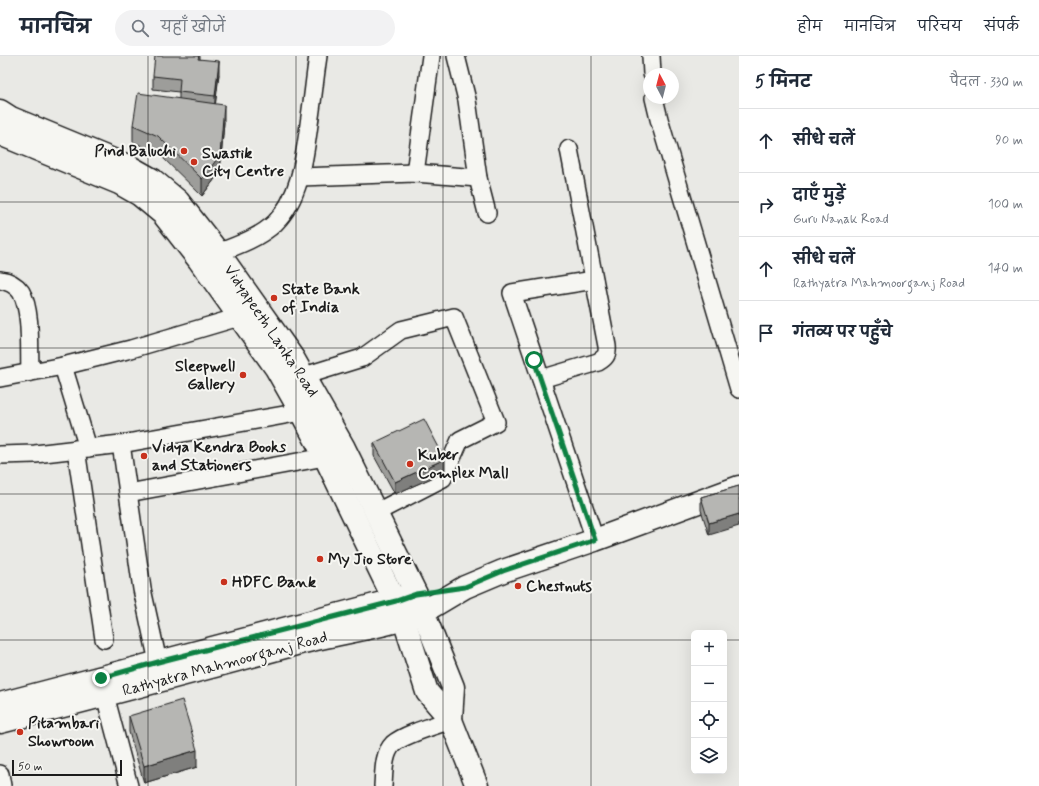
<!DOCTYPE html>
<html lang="hi">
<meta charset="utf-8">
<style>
:root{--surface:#fff;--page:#f2f2f3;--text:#1f2937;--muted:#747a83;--line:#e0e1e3}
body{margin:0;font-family:Mynerve,"Playpen Sans Deva",sans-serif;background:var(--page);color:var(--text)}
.controls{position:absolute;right:12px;bottom:12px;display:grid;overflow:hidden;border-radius:6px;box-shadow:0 4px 16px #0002}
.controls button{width:36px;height:36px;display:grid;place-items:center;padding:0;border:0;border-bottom:1px solid var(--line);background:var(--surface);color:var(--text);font:20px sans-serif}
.compass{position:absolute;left:643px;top:12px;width:36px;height:36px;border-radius:50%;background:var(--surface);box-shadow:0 4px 16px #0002;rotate:353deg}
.scale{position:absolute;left:12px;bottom:10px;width:110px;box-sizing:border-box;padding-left:4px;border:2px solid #1c1c1c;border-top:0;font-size:11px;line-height:14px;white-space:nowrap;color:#1c1c1c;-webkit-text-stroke:3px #f6f6f2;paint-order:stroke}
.stop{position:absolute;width:12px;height:12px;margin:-9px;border:3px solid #0b8043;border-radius:50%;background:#fff}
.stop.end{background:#0b8043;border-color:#fff;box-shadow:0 1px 4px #0008}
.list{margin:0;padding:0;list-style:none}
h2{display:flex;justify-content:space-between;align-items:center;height:52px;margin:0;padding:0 16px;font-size:17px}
h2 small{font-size:13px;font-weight:400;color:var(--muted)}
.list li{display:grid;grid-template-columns:26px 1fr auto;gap:12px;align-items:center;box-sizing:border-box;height:64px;padding:0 16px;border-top:1px solid var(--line)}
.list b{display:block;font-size:15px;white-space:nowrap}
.list p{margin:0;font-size:13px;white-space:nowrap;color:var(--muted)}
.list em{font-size:13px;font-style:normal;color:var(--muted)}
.icon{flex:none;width:22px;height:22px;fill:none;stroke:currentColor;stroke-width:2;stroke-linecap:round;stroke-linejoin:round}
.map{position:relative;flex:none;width:739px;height:730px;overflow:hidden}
header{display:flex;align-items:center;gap:24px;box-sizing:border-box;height:56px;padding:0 20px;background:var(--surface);border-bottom:1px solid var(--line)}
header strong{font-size:19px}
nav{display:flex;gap:22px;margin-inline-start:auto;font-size:14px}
.search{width:280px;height:36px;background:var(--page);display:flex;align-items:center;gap:10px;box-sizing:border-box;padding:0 14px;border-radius:22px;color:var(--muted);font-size:15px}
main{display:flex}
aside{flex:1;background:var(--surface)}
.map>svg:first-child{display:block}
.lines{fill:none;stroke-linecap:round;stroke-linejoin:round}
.street-casing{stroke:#1c1c1c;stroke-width:20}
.secondary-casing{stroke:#1c1c1c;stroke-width:25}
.primary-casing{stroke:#1c1c1c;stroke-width:25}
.street{stroke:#f6f6f2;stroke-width:17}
.secondary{stroke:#f6f6f2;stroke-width:22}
.primary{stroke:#f6f6f2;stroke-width:22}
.wall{fill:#9d9d9a;stroke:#1c1c1c}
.shaded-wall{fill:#7f7f7d;stroke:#1c1c1c}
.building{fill:#b6b6b3;stroke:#1c1c1c}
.route{stroke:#0b8043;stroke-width:5}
.grid{fill:none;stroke:#1c1c1c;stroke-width:1;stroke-opacity:0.55}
.poi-dot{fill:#c8321e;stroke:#f6f6f2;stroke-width:1.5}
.labels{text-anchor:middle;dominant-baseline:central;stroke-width:4;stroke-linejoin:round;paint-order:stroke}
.poi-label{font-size:16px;font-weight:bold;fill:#1c1c1c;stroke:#f6f6f2;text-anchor:start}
.street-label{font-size:16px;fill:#1c1c1c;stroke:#f6f6f2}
</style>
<header>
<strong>मानचित्र</strong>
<div class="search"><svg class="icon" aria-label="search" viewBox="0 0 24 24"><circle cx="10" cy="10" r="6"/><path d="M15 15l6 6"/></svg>यहाँ खोजें</div>
<nav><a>होम</a><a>मानचित्र</a><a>परिचय</a><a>संपर्क</a></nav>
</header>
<main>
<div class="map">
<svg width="739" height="730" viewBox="0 0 739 730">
<rect width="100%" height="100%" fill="#e9e9e5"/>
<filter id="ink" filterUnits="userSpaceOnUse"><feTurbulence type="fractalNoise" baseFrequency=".025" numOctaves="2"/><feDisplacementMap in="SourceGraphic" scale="8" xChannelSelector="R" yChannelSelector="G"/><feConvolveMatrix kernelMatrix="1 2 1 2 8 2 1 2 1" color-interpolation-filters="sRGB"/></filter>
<g filter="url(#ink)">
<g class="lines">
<g class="street-casing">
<g id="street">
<path d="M456,0L467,44L478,122L487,157"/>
<path d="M651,0L652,18"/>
<path d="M654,42L659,63L739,333"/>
<path d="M415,117L431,0"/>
<path d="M300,121L415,117L478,122"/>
<path d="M207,201C230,192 257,184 275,167C302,140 305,96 310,61C313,41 315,20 318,0"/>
<path d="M0,224C8,225 16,229 21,236C32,255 29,294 30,316"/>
<path d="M594,224L512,237L595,484"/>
<path d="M63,310L131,293L239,261"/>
<path d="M304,320L362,302L401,274L454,261L496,366L460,384L443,422L375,457"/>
<path d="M0,322L63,310L88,392"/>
<path d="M541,323L598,306C605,302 608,299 607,290L569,93"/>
<path d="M121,388L301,356"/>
<path d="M76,393L104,583"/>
<path d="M0,399L35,398L121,388L142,533L158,606"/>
<path d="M128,437L325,401"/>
<path d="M102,628L129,730"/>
<path d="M0,718L2,730"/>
<path d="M383,730C384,717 383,698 393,688C404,678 437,669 451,664"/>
</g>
</g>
<g class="secondary-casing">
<g id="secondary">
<path d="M404,564L427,636L451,664L477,730"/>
<path d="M451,664L453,631L423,556L465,531L503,515L595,484L739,431"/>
</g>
</g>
<g class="primary-casing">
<g id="primary">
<path d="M0,55L11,62L130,111L153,124L178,145L218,196L293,302L344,392L416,538L423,556C384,572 341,576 300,587C200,614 100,641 0,666"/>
<path d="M0,78L119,127L140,139L163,158L199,204L276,312L301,356L325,401L404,564"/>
<path d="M0,648L409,540"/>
</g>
</g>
<use href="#street" class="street"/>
<use href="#secondary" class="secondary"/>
<use href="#primary" class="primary"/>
</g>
<g class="wall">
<path d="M200,0V3L219,18L215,48L224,66L220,116L202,140L158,97L133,86V69L179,43V36L153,33V20Z"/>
<path d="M374,387L445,416L395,438L374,400Z"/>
<path d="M739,430L709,479L701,454V441Z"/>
<path d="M129,660L197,711L144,727L129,676Z"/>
</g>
<g class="shaded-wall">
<path d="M219,5V18L215,52V40Z"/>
<path d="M224,49V66L220,116L202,140V123Z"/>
<path d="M445,403V416L395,438V426Z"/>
<path d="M739,458V470L709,479V467Z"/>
<path d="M197,694V711L144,727V710Z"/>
</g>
<g class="building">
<path d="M155,0H199L198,3L219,5L215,40L179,36L180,23L153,20Z"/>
<path d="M138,37L224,49L220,99L202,123L158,80L133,69Z"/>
<path d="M424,363L445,403L395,426L374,387Z"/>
<path d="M739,430V458L709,467L701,441Z"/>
<path d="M182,644L197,694L144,710L129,660Z"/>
</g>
</g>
<g class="lines" filter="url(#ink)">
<path class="route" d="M101,622L158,606L396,545L416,538L465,531L503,515L595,484L534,304"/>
</g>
<path class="grid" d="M148,0V730M296,0V730M443,0V730M591,0V730M0,146H739M0,292H739M0,438H739M0,584H694M724,584H739"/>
<g class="poi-dot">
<circle cx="184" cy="95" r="4"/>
<circle cx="194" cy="106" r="4"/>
<circle cx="274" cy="242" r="4"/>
<circle cx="243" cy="319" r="4"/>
<circle cx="144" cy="400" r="4"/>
<circle cx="410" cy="408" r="4"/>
<circle cx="320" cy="503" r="4"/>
<circle cx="224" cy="526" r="4"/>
<circle cx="518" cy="530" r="4"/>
<circle cx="20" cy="676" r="4"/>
</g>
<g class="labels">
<g class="poi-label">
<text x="176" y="95" text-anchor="end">Pind Baluchi</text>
<text x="202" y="97">Swastik<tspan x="202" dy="18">City Centre</tspan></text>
<text x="282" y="233">State Bank<tspan x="282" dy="18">of India</tspan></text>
<text x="235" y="310" text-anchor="end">Sleepwell<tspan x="235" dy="18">Gallery</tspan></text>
<text x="152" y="391">Vidya Kendra Books<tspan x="152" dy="18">and Stationers</tspan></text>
<text x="418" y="399">Kuber<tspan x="418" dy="18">Complex Mall</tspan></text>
<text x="328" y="503">My Jio Store</text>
<text x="232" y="526">HDFC Bank</text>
<text x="526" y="530">Chestnuts</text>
<text x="28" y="667">Pitambari<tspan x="28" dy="18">Showroom</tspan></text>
</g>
<g class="street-label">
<text transform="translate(271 275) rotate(56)">Vidyapeeth Lanka Road</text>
<text transform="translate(225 608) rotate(-15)">Rathyatra Mahmoorganj Road</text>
</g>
</g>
</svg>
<div class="controls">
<button>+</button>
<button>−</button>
<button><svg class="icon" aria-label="locate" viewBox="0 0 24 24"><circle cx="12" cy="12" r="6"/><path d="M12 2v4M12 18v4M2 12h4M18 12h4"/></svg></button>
<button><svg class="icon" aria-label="layers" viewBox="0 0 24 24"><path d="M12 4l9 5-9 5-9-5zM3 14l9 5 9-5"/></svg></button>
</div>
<svg class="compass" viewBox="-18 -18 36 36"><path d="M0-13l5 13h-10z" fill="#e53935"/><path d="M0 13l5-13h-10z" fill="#747a83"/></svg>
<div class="scale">50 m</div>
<div class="stop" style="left:534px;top:304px"></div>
<div class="stop end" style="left:101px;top:622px"></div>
</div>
<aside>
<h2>5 मिनट<small>पैदल · 330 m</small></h2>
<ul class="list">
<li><svg class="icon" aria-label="ahead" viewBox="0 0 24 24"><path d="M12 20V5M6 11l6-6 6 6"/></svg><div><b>सीधे चलें</b></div><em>90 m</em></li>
<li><svg class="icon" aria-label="right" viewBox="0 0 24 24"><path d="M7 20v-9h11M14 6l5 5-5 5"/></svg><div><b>दाएँ मुड़ें</b><p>Guru Nanak Road</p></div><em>100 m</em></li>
<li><svg class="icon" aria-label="ahead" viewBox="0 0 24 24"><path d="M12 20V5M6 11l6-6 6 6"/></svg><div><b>सीधे चलें</b><p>Rathyatra Mahmoorganj Road</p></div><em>140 m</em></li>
<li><svg class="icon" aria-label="arrive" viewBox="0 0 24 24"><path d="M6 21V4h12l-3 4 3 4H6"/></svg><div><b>गंतव्य पर पहुँचे</b></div></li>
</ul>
</aside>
</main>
